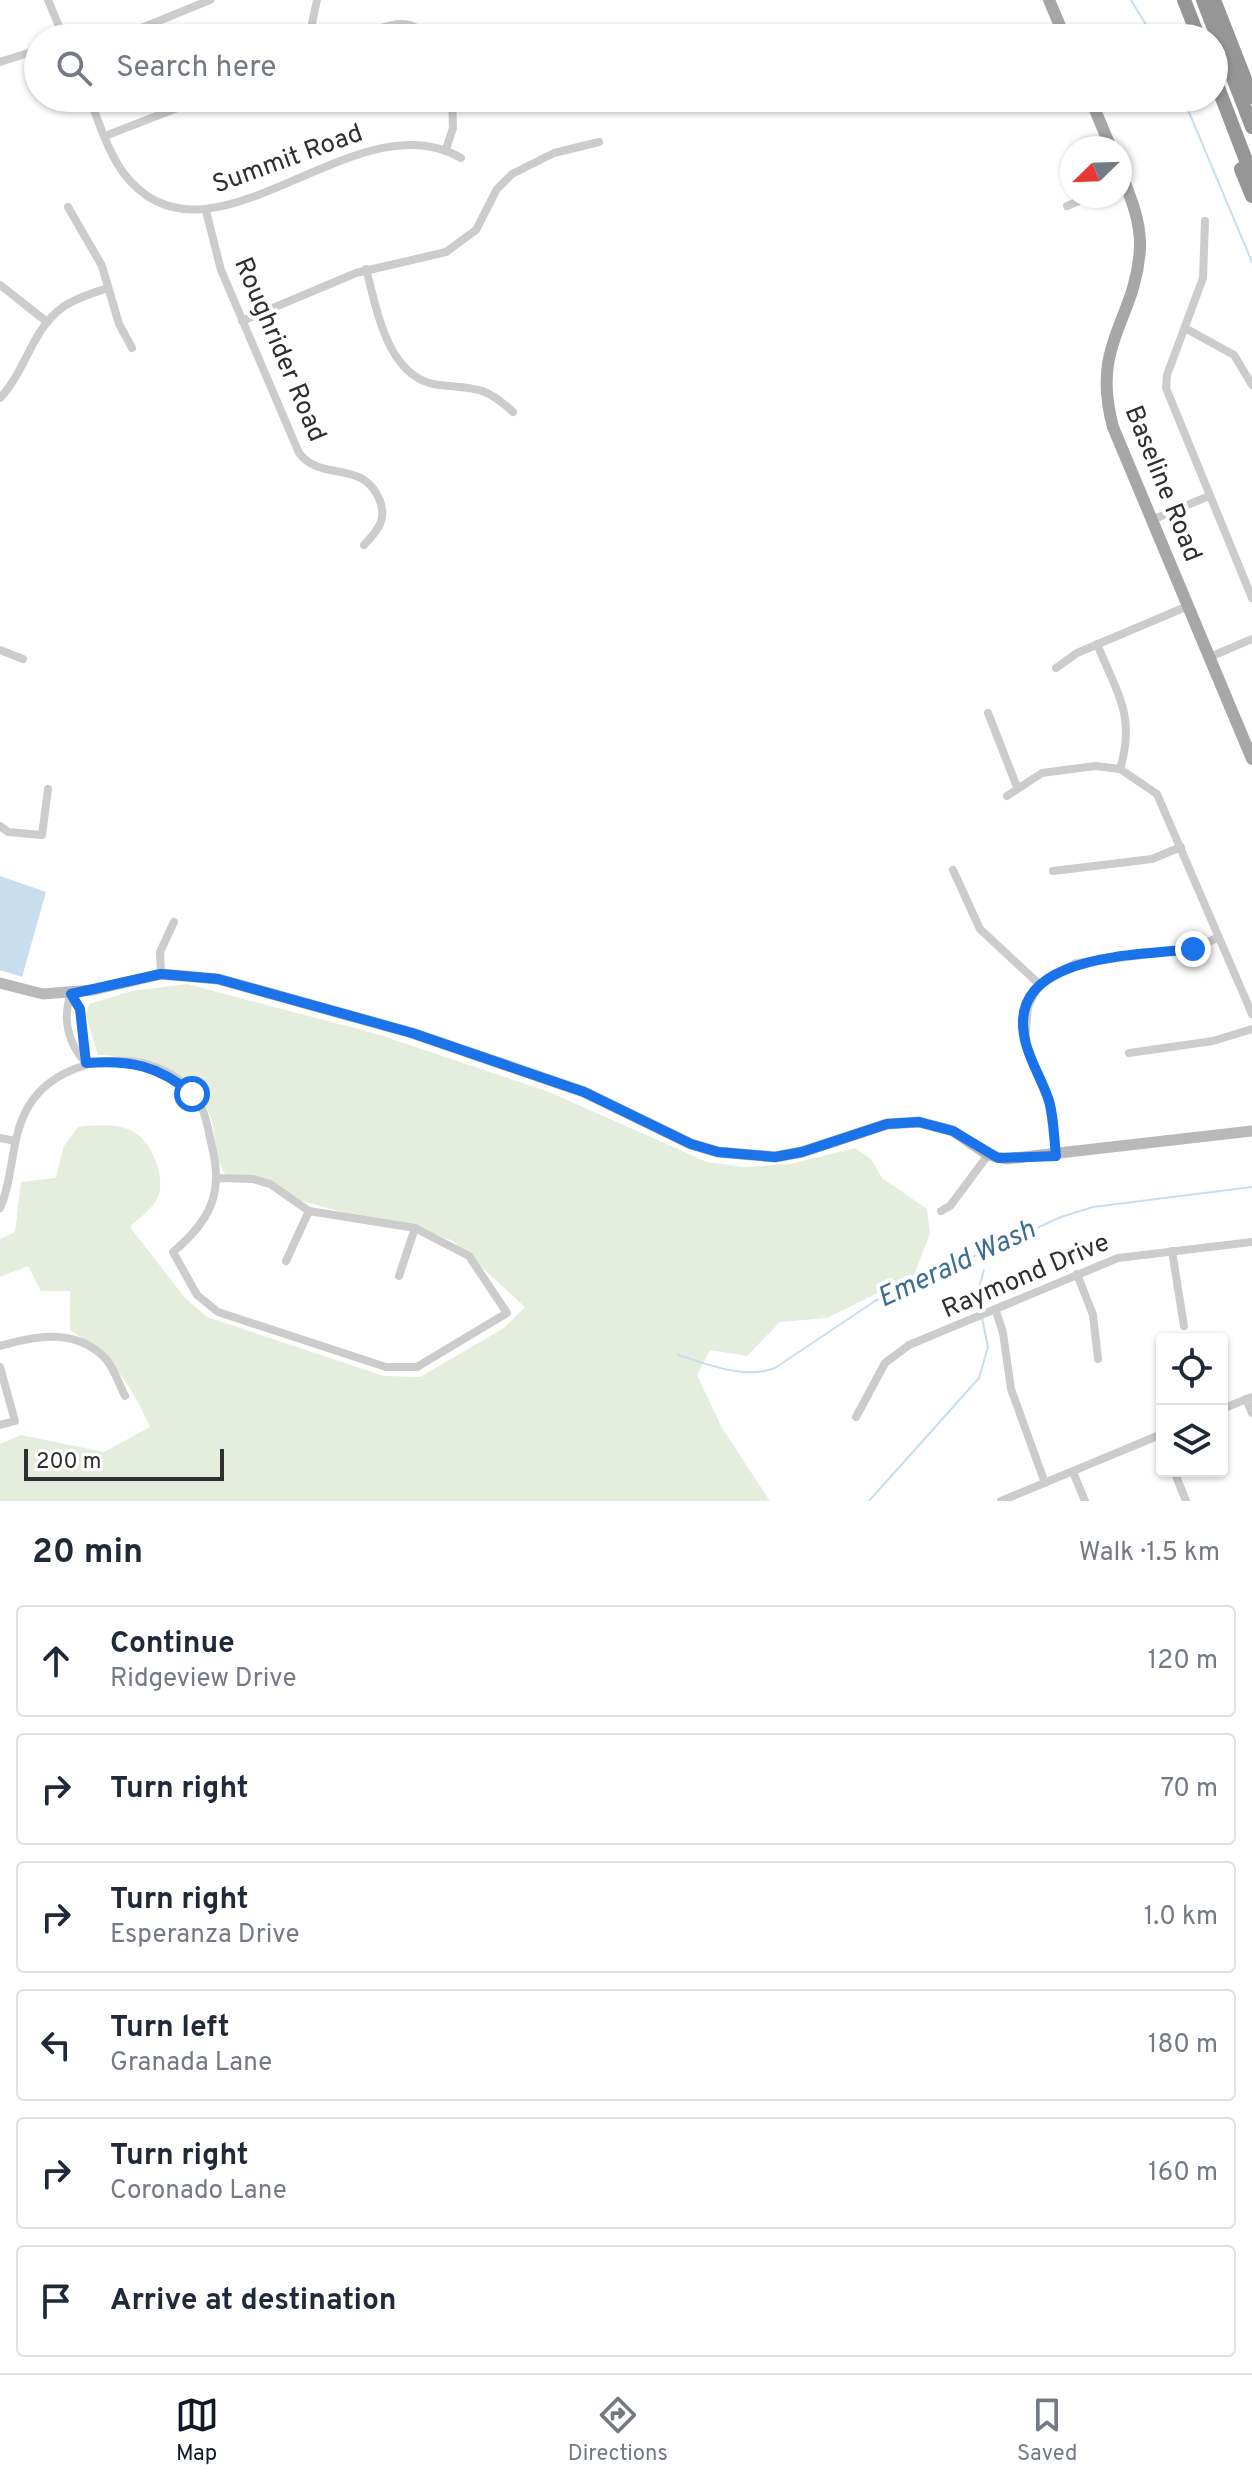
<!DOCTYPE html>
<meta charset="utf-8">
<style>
:root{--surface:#fff;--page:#f2f2f3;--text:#1f2937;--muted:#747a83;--line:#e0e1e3;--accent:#111827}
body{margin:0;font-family:Overpass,sans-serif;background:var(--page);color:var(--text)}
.controls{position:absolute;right:24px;bottom:24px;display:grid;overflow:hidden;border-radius:8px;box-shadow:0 2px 6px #0004}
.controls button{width:72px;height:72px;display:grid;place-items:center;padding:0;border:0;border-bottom:2px solid var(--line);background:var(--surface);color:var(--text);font:40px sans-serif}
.compass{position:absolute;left:1060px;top:136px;width:72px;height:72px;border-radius:50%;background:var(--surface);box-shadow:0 2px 6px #0004;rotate:247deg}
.scale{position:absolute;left:24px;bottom:20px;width:200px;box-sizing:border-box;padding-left:8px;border:4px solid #2f2f2f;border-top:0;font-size:22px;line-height:28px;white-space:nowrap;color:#2f2f2f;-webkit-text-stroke:6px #fff;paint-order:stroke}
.stop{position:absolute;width:24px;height:24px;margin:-18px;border:6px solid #1a73e8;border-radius:50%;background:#fff}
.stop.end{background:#1a73e8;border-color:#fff;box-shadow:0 2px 8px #0008}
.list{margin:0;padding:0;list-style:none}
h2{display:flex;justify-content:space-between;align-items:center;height:104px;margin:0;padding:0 32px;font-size:34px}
h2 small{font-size:26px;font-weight:400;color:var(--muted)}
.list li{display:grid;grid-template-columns:52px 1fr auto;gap:24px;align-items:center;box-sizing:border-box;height:112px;margin:0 16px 16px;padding:0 16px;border:2px solid var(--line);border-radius:8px}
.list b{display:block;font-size:30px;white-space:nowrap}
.list p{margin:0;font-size:26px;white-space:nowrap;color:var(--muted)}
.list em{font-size:26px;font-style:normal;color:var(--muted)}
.icon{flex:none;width:44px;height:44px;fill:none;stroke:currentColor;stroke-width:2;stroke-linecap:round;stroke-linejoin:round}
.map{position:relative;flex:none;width:1252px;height:1501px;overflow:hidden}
.search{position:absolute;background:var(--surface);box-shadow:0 2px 6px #0004;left:24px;right:24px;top:24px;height:88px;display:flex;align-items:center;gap:20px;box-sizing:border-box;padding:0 28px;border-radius:44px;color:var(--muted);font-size:30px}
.sheet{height:872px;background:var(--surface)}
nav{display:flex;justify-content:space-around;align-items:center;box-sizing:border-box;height:112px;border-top:2px solid var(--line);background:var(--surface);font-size:22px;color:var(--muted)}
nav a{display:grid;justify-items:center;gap:4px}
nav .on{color:var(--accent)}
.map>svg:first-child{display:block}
.green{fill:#e5eddd}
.water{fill:#c9deed}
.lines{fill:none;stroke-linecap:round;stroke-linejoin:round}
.stream{stroke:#c9deed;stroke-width:2}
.street{stroke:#ccc;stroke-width:8}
.secondary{stroke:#b9b9b9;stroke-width:11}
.primary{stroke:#a7a7a7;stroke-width:12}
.highway{stroke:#969696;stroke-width:14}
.route{stroke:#1a73e8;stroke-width:10}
.labels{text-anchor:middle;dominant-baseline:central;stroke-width:8;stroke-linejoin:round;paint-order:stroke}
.street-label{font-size:26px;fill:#2f2f2f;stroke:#fff}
.water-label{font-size:28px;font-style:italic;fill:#3c6f93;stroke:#fff}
</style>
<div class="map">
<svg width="1252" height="1501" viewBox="0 0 1252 1501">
<rect width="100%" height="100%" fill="#fff"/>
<path class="green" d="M187,984L377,1034L549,1092L707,1162L745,1167L790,1164L855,1148L871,1159L882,1178L927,1209L930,1234L914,1275L827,1318L780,1322L747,1356L710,1350L697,1375L722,1428L770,1501H0V1444L21,1435L104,1452L150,1427C129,1381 113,1358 70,1330V1291H41L28,1266L0,1277V1239L15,1232L21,1182L56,1178L64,1146L78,1127C94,1125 119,1123 134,1132C153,1143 167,1180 157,1199C151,1210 138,1219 130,1227L185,1298L207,1317L384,1376L420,1377L504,1328L525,1307L453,1241L408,1224L349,1214L298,1200L273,1183L226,1175C215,1160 216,1139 212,1122C199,1071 144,1056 98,1055L86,1015L89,1004L132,991Z"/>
<path class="water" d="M0,876L46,892L22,977L0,970Z"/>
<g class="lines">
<g class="stream">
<path d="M1131,0L1153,36"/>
<path d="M1183,98L1252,262"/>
<path d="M994,1255L1022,1235"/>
<path d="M980,1312L977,1294L984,1270"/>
<path d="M678,1355C709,1364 743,1380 775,1368L875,1301L1061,1217L1093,1207L1252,1187"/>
<path d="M869,1501L979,1378L988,1347L982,1318"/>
</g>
<g class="street">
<path d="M48,0L64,38"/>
<path d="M117,38L210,0"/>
<path d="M309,38L317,0"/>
<path d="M356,38C382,28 408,12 428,38"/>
<path d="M0,62L38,50"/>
<path d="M89,98C100,124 108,153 125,175C211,284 356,95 461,158"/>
<path d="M105,136L203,98"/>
<path d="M446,149L453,128L452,98"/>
<path d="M1067,206L1091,196"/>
<path d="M68,207L102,266L119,324L132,348"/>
<path d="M206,211L221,270L299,453C322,483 363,458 380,501C387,521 377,531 364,545"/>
<path d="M1205,221L1203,278L1167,375L1166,388L1252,598"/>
<path d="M366,269C377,309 387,379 439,385C475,389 484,385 513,412"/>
<path d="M0,285L47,322"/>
<path d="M242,321L356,273L446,252L476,230L497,189L512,174L554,153L599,142"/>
<path d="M1185,328L1234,355L1252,385"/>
<path d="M0,398C26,371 31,330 63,307C76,298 93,293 108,288"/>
<path d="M1152,520L1209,496"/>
<path d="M1097,644C1117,693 1136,716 1120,769"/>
<path d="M0,650L23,659"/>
<path d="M1210,657L1252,639"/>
<path d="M1056,668L1077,653L1188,606"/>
<path d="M988,713L1017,787"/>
<path d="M1007,796L1042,773L1095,766L1120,769L1157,794L1252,1014"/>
<path d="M0,826L8,832L42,835L48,789"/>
<path d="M953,870L980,929L1039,984"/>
<path d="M1053,871L1152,859L1181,847"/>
<path d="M161,974L160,952L174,922"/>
<path d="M71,994C62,1019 68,1043 86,1063"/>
<path d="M71,994L80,1009L86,1063"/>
<path d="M1129,1053L1213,1041L1252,1029"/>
<path d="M0,1138L15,1141"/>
<path d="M1056,1156L1049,1103L1025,1042L1028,1007L1039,984L1076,963L1193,949L1219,937"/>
<path d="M0,1208C14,1177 10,1140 27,1109C60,1049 167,1041 201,1106C207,1118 209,1134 212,1147C224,1194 209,1222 173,1252L197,1295L218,1312L386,1367H417L507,1313L469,1256L415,1228L309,1211L270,1184L253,1179L219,1178"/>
<path d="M941,1211L950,1206L988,1155"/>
<path d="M1172,1251L1184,1326"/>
<path d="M286,1261L309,1211"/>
<path d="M1077,1274L1093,1315L1098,1359"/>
<path d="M399,1276L415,1228"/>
<path d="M996,1311L1003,1333L1011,1389L1045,1483"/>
<path d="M0,1346C35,1336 73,1328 103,1356C113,1365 119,1384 125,1396"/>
<path d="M0,1367L15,1421L0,1425"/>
<path d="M1246,1399L1252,1413"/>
<path d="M1222,1409L1252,1397"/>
<path d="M856,1417L885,1363L909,1345L1118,1258L1252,1242"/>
<path d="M1174,1471L1186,1501"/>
<path d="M1073,1472L1085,1501"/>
<path d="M1001,1501L1162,1434"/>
</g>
<path class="secondary" d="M0,983L43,994L93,990L161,974L218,979L412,1033L584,1092L691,1144L718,1152L775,1157L802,1152L887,1124L919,1122L953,1131L988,1155L1006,1159L1252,1131"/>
<g class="primary">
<path d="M1049,0L1065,38"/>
<path d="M1090,98L1111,148"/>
<path d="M1120,171C1130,195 1141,221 1140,248C1136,321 1090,342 1113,427L1252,759"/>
</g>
<g class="highway">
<path d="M1184,0L1199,38"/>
<path d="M1203,0L1252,127"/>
<path d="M1214,0L1252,97"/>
<path d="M1214,77L1252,176"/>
<path d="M1241,169L1252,196"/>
</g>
</g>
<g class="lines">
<path class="route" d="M192,1094C159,1065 129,1060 86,1063L80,1009L71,994L161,974L218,979L412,1033L584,1092L691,1144L718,1152L775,1157L802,1152L887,1124L919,1122L953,1131L998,1158L1056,1156C1054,1139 1054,1118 1049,1101C1043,1082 1031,1063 1026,1044C1001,952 1139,956 1193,949"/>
</g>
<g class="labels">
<g class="street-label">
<text transform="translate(288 160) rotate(-20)">Summit Road</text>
<text transform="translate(279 350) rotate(67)">Roughrider Road</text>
<text transform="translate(1162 484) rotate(68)">Baseline Road</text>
<text transform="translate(1026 1277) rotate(-23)">Raymond Drive</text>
</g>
<g class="water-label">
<text transform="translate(957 1265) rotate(-25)">Emerald Wash</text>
</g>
</g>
</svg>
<div class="controls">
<button><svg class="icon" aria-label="locate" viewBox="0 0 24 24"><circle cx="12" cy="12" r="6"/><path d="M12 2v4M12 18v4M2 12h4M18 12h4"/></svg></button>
<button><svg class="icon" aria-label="layers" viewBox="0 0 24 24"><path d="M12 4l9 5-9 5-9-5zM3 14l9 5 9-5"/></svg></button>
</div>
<svg class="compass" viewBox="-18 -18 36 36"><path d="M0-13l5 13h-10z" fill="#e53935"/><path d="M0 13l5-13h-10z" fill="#747a83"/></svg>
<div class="scale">200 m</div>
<div class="stop" style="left:192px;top:1094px"></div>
<div class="stop end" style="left:1193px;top:949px"></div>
<div class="search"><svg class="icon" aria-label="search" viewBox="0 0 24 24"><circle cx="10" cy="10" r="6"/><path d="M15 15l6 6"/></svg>Search here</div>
</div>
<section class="sheet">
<h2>20 min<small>Walk · 1.5 km</small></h2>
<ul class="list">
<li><svg class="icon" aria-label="ahead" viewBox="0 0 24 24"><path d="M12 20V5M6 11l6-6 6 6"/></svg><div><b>Continue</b><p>Ridgeview Drive</p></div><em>120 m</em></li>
<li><svg class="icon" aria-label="right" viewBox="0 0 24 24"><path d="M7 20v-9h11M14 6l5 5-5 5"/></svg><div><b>Turn right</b></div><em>70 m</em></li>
<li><svg class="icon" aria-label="right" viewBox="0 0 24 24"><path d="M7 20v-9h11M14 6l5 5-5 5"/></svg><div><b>Turn right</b><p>Esperanza Drive</p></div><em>1.0 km</em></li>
<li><svg class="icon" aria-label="left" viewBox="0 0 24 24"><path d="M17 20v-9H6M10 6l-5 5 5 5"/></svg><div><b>Turn left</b><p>Granada Lane</p></div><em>180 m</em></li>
<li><svg class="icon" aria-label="right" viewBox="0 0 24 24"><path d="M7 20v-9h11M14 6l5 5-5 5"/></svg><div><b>Turn right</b><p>Coronado Lane</p></div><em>160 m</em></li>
<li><svg class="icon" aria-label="arrive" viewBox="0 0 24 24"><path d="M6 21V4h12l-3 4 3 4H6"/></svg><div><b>Arrive at destination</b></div></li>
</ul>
</section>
<nav>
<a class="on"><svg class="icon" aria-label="map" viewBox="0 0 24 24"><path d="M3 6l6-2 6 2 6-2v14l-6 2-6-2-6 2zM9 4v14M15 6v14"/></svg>Map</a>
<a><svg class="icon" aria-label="directions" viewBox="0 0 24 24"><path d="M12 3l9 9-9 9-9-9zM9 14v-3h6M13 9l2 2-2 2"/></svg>Directions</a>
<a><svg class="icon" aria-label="saved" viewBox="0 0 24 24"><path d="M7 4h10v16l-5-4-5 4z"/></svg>Saved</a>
</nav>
